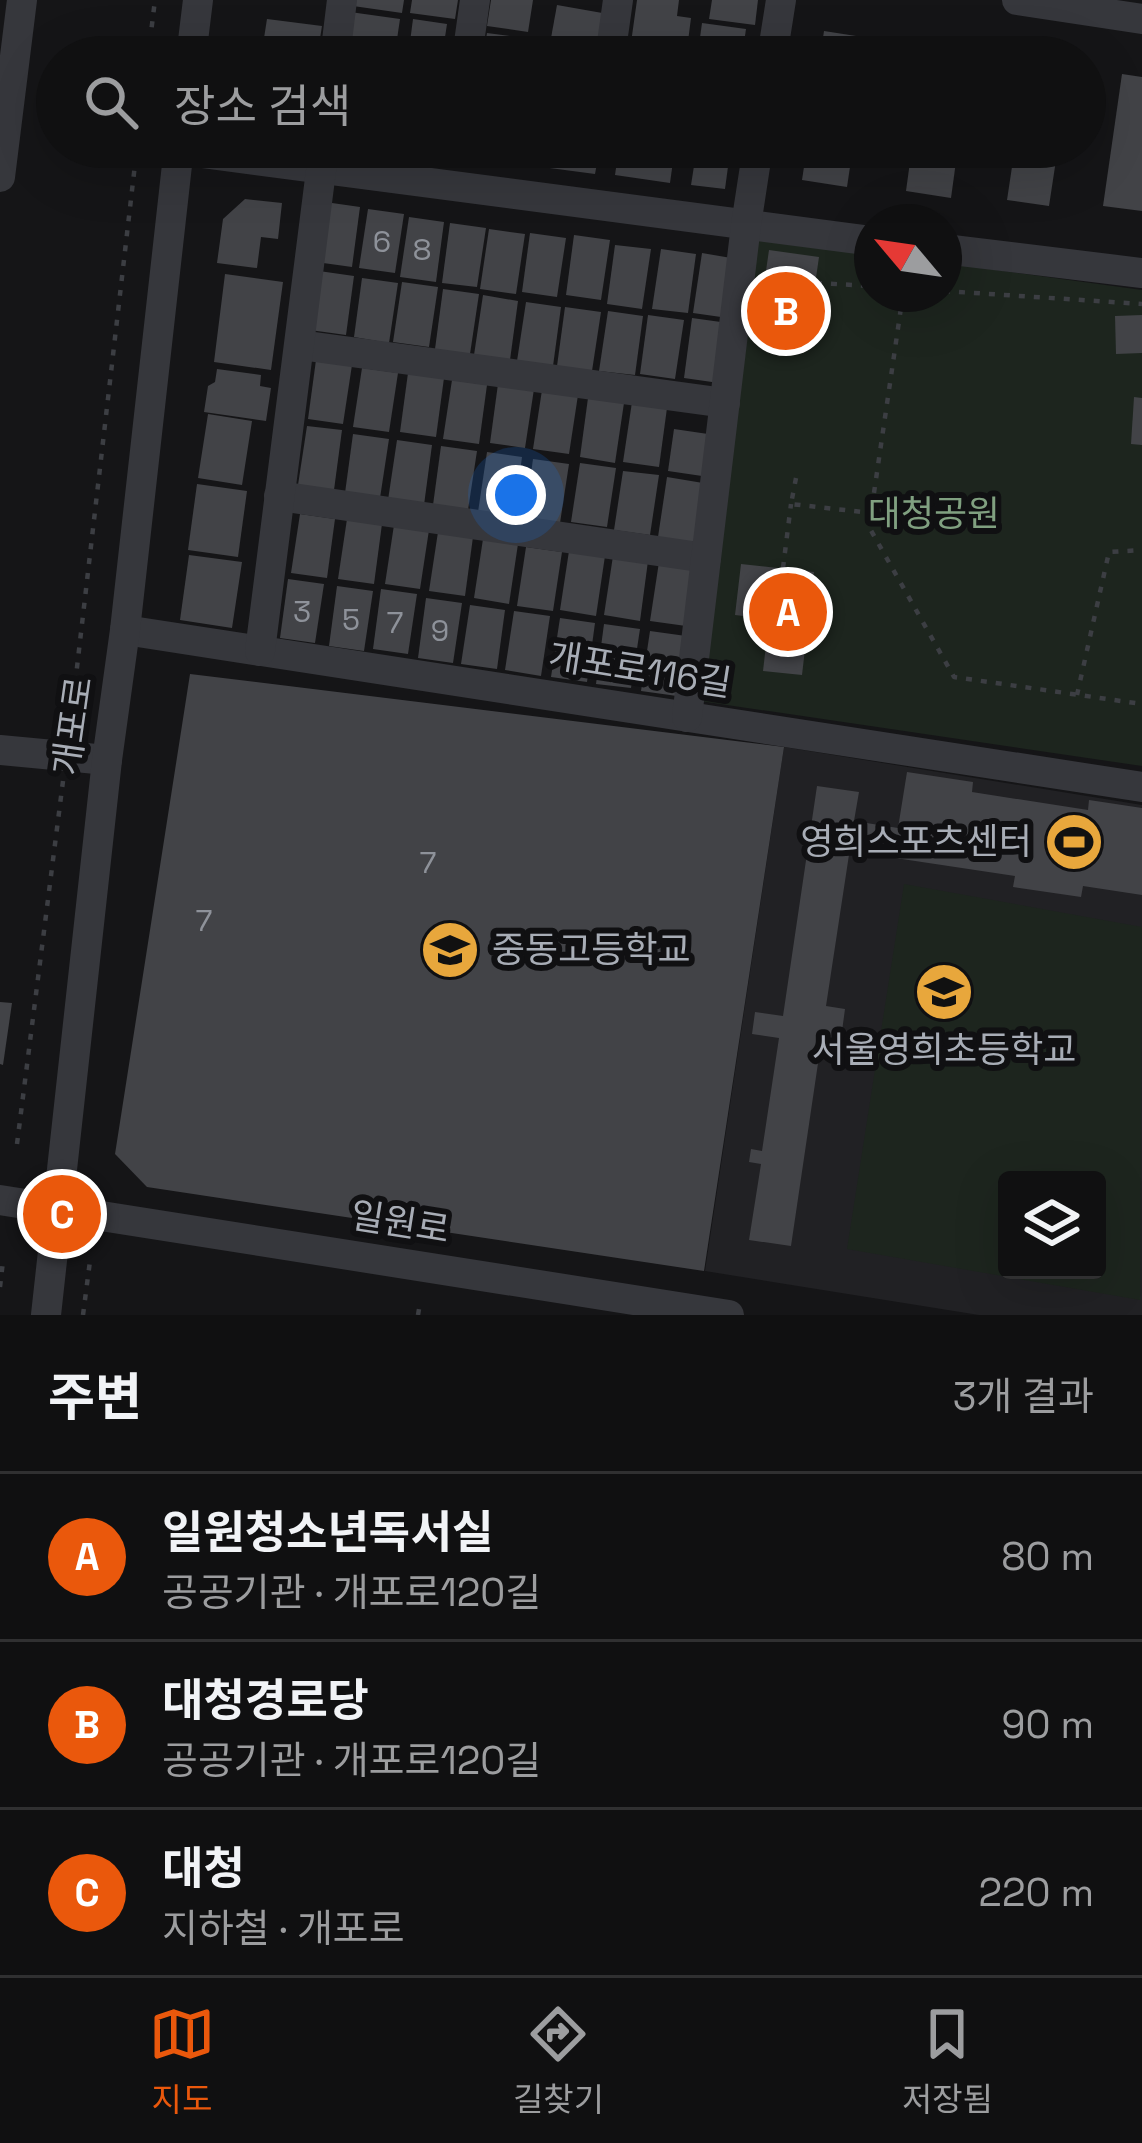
<!DOCTYPE html>
<html lang="ko">
<meta charset="utf-8">
<style>
:root{--surface:#101011;--page:#1e1e1f;--text:#f1f3f6;--muted:#9c9d9f;--line:#303031;--accent:#ea580c}
body{margin:0;font-family:"Space Grotesk","Noto Sans KR",sans-serif;background:var(--page);color:var(--text)}
.controls{position:absolute;right:36px;bottom:36px;display:grid;overflow:hidden;border-radius:12px;box-shadow:0 12px 48px #0002}
.controls button{width:108px;height:108px;display:grid;place-items:center;padding:0;border:0;border-bottom:3px solid var(--line);background:var(--surface);color:var(--text);font:60px sans-serif}
.compass{position:absolute;left:854px;top:204px;width:108px;height:108px;border-radius:50%;background:var(--surface);box-shadow:0 12px 48px #0002;rotate:299deg}
.you{position:absolute;left:516px;top:495px;width:42px;height:42px;margin:-30px;border:9px solid #fff;border-radius:50%;background:#1a73e8;box-shadow:0 0 0 18px #1a73e833}
.badge{display:grid;place-items:center;width:78px;height:78px;border-radius:50%;background:var(--accent);color:#fff;font-size:39px;font-weight:700}
.pin{position:absolute;translate:-50% -50%;border:6px solid #fff;box-shadow:0 3px 12px #0006}
.list{margin:0;padding:0;list-style:none}
h2{display:flex;justify-content:space-between;align-items:center;height:156px;margin:0;padding:0 48px;font-size:51px}
h2 small{font-size:39px;font-weight:400;color:var(--muted)}
.list li{display:grid;grid-template-columns:78px 1fr auto;gap:36px;align-items:center;box-sizing:border-box;height:168px;padding:0 48px;border-top:3px solid var(--line)}
.list b{display:block;font-size:45px;white-space:nowrap}
.list p{margin:0;font-size:39px;white-space:nowrap;color:var(--muted)}
.list em{font-size:39px;font-style:normal;color:var(--muted)}
.icon{flex:none;width:66px;height:66px;fill:none;stroke:currentColor;stroke-width:2;stroke-linecap:round;stroke-linejoin:round}
.map{position:relative;flex:none;width:1142px;height:1315px;overflow:hidden}
.search{position:absolute;background:var(--surface);box-shadow:0 12px 48px #0002;left:36px;right:36px;top:36px;height:132px;display:flex;align-items:center;gap:30px;box-sizing:border-box;padding:0 42px;border-radius:66px;color:var(--muted);font-size:45px}
.sheet{height:660px;background:var(--surface)}
nav{display:flex;justify-content:space-around;align-items:center;box-sizing:border-box;height:168px;border-top:3px solid var(--line);background:var(--surface);font-size:33px;color:var(--muted)}
nav a{display:grid;justify-items:center;gap:6px}
nav .on{color:var(--accent)}
.map>svg:first-child{display:block}
.built{fill:#212124;fill-rule:evenodd}
.green{fill:#1d251e;fill-rule:evenodd}
.building{fill:#424347}
.lines{fill:none;stroke-linecap:round;stroke-linejoin:round}
.path{stroke:#3c3e43;stroke-width:4.5;stroke-dasharray:6 9;stroke-linecap:butt}
.minor{stroke:#36373c;stroke-width:30}
.labels{text-anchor:middle;dominant-baseline:central;stroke-width:12;stroke-linejoin:round;paint-order:stroke}
.number-label{font-size:30px;fill:#8e929a}
.park-label{font-size:36px;fill:#80a080;stroke:#101012}
.street-label{font-size:36px;fill:#a8adb6;stroke:#101012}
.poi-label{font-size:36px;fill:#a8adb6;stroke:#101012;text-anchor:end}
</style>
<div class="map">
<svg width="1142" height="1315" viewBox="0 0 1142 1315">
<rect width="100%" height="100%" fill="#151517"/>
<path class="built" d="M784,747L1142,805V1315H979L705,1271ZM1007,1180H1097V1270H1007Z"/>
<g class="green">
<path d="M757,238L872,254V294H944V263L1142,290V766L700,701Z"/>
<path d="M904,884L1142,927L1140,1300L847,1249ZM1007,1180H1097V1270H1007Z"/>
</g>
<g class="building">
<path d="M354,0H404L402,13L353,6Z"/>
<path d="M412,0H458L455,19L410,13Z"/>
<path d="M491,0H533L528,32L487,26Z"/>
<path d="M637,0H679L677,16L691,18L686,57H629Z"/>
<path d="M712,0H758L755,25L709,19Z"/>
<path d="M557,5L608,14L603,47L551,38Z"/>
<path d="M350,12L400,19L395,53L345,46Z"/>
<path d="M267,19L322,26L317,57H261Z"/>
<path d="M413,19L447,24L442,57H408Z"/>
<path d="M702,23L746,29L742,57L698,52Z"/>
<path d="M824,31L869,38L866,57H820Z"/>
<path d="M487,33L539,40L536,57H483Z"/>
<path d="M548,43L598,50V57H546Z"/>
<path d="M927,47L973,54V57H925Z"/>
<path d="M1122,74L1142,77V211L1103,206Z"/>
<path d="M398,147H438L436,157L397,151Z"/>
<path d="M470,147H524L521,164L469,157Z"/>
<path d="M545,147H600L595,174L542,167Z"/>
<path d="M619,147H675L670,183L615,175Z"/>
<path d="M697,147L730,152L725,189L691,185Z"/>
<path d="M807,147H853L847,187L802,180Z"/>
<path d="M912,147H958L951,198L906,191Z"/>
<path d="M1015,147H1058L1049,206L1007,200Z"/>
<path d="M245,199L282,203L278,239L261,237L257,268L217,263L223,219Z"/>
<path d="M325,202L360,207L352,267L316,262Z"/>
<path d="M368,209L404,214L395,273L359,268Z"/>
<path d="M409,217L444,222L436,282L400,277Z"/>
<path d="M450,223L486,228L477,287L442,283Z"/>
<path d="M489,229L525,234L516,294L480,289Z"/>
<path d="M530,233L566,238L557,297L522,292Z"/>
<path d="M574,235L610,240L601,300L566,295Z"/>
<path d="M615,245L651,249L642,309L607,304Z"/>
<path d="M661,249L696,254L688,313L652,309Z"/>
<path d="M769,250L819,257L806,347L756,340Z"/>
<path d="M702,253L737,259L728,318L693,313Z"/>
<path d="M319,271L354,276L346,335L310,330Z"/>
<path d="M225,274L283,282L271,370L214,362Z"/>
<path d="M362,278L398,283L389,343L354,337Z"/>
<path d="M402,282L438,287L429,347L393,342Z"/>
<path d="M443,289L479,294L470,354L435,349Z"/>
<path d="M483,295L518,301L510,360L474,355Z"/>
<path d="M526,302L561,307L553,366L517,361Z"/>
<path d="M565,307L601,312L592,371L557,366Z"/>
<path d="M608,311L643,316L635,375L599,371Z"/>
<path d="M648,315L684,320L675,379L640,374Z"/>
<path d="M1142,315V353L1116,354L1115,316Z"/>
<path d="M692,318L728,323L719,383L684,378Z"/>
<path d="M316,360L352,365L343,424L308,419Z"/>
<path d="M362,368L398,373L389,432L353,427Z"/>
<path d="M217,369L261,375L260,386L271,388L266,421L204,412L208,386L215,382Z"/>
<path d="M408,373L444,378L436,437L400,432Z"/>
<path d="M452,380L487,385L479,444L443,439Z"/>
<path d="M498,384L534,389L525,448L490,443Z"/>
<path d="M542,390L578,395L569,454L533,449Z"/>
<path d="M1134,397L1142,398V445L1131,444Z"/>
<path d="M588,398L624,403L615,463L580,457Z"/>
<path d="M632,402L667,408L659,467L623,462Z"/>
<path d="M208,414L252,421L242,485L198,478Z"/>
<path d="M307,426L342,430L334,490L298,485Z"/>
<path d="M674,429L708,434L702,476L668,471Z"/>
<path d="M353,434L389,439L380,498L345,493Z"/>
<path d="M397,440L432,445L424,505L388,500Z"/>
<path d="M441,446L477,451L468,510L433,505Z"/>
<path d="M487,452L522,457L514,517L478,512Z"/>
<path d="M533,459L569,464L560,523L525,518Z"/>
<path d="M580,463L616,468L607,527L571,522Z"/>
<path d="M623,471L659,475L650,535L614,530Z"/>
<path d="M667,477L703,483L694,542L658,537Z"/>
<path d="M197,484L247,491L238,557L188,550Z"/>
<path d="M300,514L335,519L327,578L291,573Z"/>
<path d="M347,519L382,524L374,584L338,579Z"/>
<path d="M394,525L429,530L420,589L385,584Z"/>
<path d="M438,532L473,537L465,596L429,591Z"/>
<path d="M483,539L518,544L509,604L474,598Z"/>
<path d="M526,547L562,552L553,611L517,606Z"/>
<path d="M569,551L605,556L596,616L560,610Z"/>
<path d="M189,555L242,562L232,628L180,620Z"/>
<path d="M613,556L648,561L640,621L604,615Z"/>
<path d="M659,562L695,567L686,626L650,621Z"/>
<path d="M741,564L814,572L802,675L763,671L769,619L735,615Z"/>
<path d="M288,579L324,584L315,643L280,638Z"/>
<path d="M337,586L373,591L364,651L329,646Z"/>
<path d="M381,589L417,594L408,654L373,649Z"/>
<path d="M426,598L462,603L453,663L418,658Z"/>
<path d="M470,605L505,610L497,669L461,664Z"/>
<path d="M514,611L550,616L541,676L505,670Z"/>
<path d="M560,618L595,623L587,682L551,677Z"/>
<path d="M604,624L640,629L631,688L596,684Z"/>
<path d="M650,631L686,636L677,696L641,691Z"/>
<path d="M190,674L784,747L704,1271L147,1187L115,1154Z"/>
<path d="M907,772L973,782L972,792L1088,810L1089,800L1142,808V895L1083,886L1081,897L1013,887L1015,876L882,856L884,839L852,835L826,1006L845,1009L840,1046L821,1043L791,1246L749,1240L761,1164L749,1162L751,1149L762,1151L779,1038L752,1034L755,1012L783,1016L817,786L859,792L854,821L898,828Z"/>
<path d="M0,1002L12,1003L3,1065L0,1064Z"/>
</g>
<g class="lines">
<g class="path">
<path d="M148,57L155,0"/>
<path d="M816,283L872,286"/>
<path d="M944,291L1142,304"/>
<path d="M903,294L869,527L954,677L1142,704"/>
<path d="M796,478L791,504L871,513"/>
<path d="M783,568L791,504"/>
<path d="M1077,695L1109,552L1142,550"/>
<path d="M70,728L137,147"/>
<path d="M17,1144L63,781"/>
<path d="M0,1287L3,1261"/>
<path d="M83,1315L90,1261"/>
<path d="M418,1315L419,1309"/>
</g>
<g class="minor">
<path d="M1017,0L1142,19"/>
<path d="M191,57L198,0"/>
<path d="M335,57L342,0"/>
<path d="M467,57L475,0"/>
<path d="M610,57L618,0"/>
<path d="M772,57L781,0"/>
<path d="M179,150L872,241"/>
<path d="M0,177L22,0"/>
<path d="M944,249L1142,273"/>
<path d="M300,345L725,403"/>
<path d="M279,496L706,558"/>
<path d="M125,630L1142,787"/>
<path d="M260,651L324,147"/>
<path d="M687,717L746,225L758,147"/>
<path d="M0,750L107,760"/>
<path d="M0,1200L729,1315"/>
<path d="M46,1315L107,760L125,630L179,147"/>
</g>
</g>
<defs>
<g id="stadium-disc" transform="scale(3)"><circle r="9.5" fill="#e8a73c" stroke="#101012"/><path d="M0-5a6.5 5 0 1 0 0 10a6.5 5 0 1 0 0-10ZM-3.5-1.8h7v3.6h-7Z" fill="#111"/></g>
<g id="school-disc" transform="scale(3)"><circle r="9.5" fill="#e8a73c" stroke="#101012"/><path d="M0-5L7-2L0 1L-7-2ZM-4 1L0 2.5L4 1V4Q0 6-4 4Z" fill="#111"/></g>
</defs>
<g fill-rule="evenodd">
<use href="#stadium-disc" x="1074" y="842"/>
<use href="#school-disc" x="450" y="950"/>
<use href="#school-disc" x="944" y="992"/>
</g>
<g class="labels">
<g class="number-label">
<text x="382" y="241">6</text>
<text x="422" y="249">8</text>
<text x="302" y="611">3</text>
<text x="351" y="619">5</text>
<text x="395" y="622">7</text>
<text x="440" y="630">9</text>
<text x="428" y="862">7</text>
<text x="204" y="920">7</text>
</g>
<g class="park-label">
<text x="934" y="514">대청공원</text>
</g>
<g class="street-label">
<text transform="translate(640 670) rotate(9)">개포로116길</text>
<text transform="translate(73 726) rotate(-82)">개포로</text>
<text transform="translate(400 1223) rotate(9)">일원로</text>
</g>
<g class="poi-label">
<text x="1032" y="842">영희스포츠센터</text>
<text x="492" y="950" text-anchor="start">중동고등학교</text>
<text x="944" y="1050" text-anchor="middle">서울영희초등학교</text>
</g>
</g>
</svg>
<div class="controls">
<button><svg class="icon" aria-label="layers" viewBox="0 0 24 24"><path d="M12 4l9 5-9 5-9-5zM3 14l9 5 9-5"/></svg></button>
</div>
<svg class="compass" viewBox="-18 -18 36 36"><path d="M0-13l5 13h-10z" fill="#e53935"/><path d="M0 13l5-13h-10z" fill="#9c9d9f"/></svg>
<div class="you"></div>
<div class="pin badge" style="left:788px;top:612px">A</div>
<div class="pin badge" style="left:786px;top:311px">B</div>
<div class="pin badge" style="left:62px;top:1214px">C</div>
<div class="search"><svg class="icon" aria-label="search" viewBox="0 0 24 24"><circle cx="10" cy="10" r="6"/><path d="M15 15l6 6"/></svg>장소 검색</div>
</div>
<section class="sheet">
<h2>주변<small>3개 결과</small></h2>
<ul class="list">
<li><span class="badge">A</span><div><b>일원청소년독서실</b><p>공공기관 · 개포로120길</p></div><em>80 m</em></li>
<li><span class="badge">B</span><div><b>대청경로당</b><p>공공기관 · 개포로120길</p></div><em>90 m</em></li>
<li><span class="badge">C</span><div><b>대청</b><p>지하철 · 개포로</p></div><em>220 m</em></li>
</ul>
</section>
<nav>
<a class="on"><svg class="icon" aria-label="map" viewBox="0 0 24 24"><path d="M3 6l6-2 6 2 6-2v14l-6 2-6-2-6 2zM9 4v14M15 6v14"/></svg>지도</a>
<a><svg class="icon" aria-label="directions" viewBox="0 0 24 24"><path d="M12 3l9 9-9 9-9-9zM9 14v-3h6M13 9l2 2-2 2"/></svg>길찾기</a>
<a><svg class="icon" aria-label="saved" viewBox="0 0 24 24"><path d="M7 4h10v16l-5-4-5 4z"/></svg>저장됨</a>
</nav>
